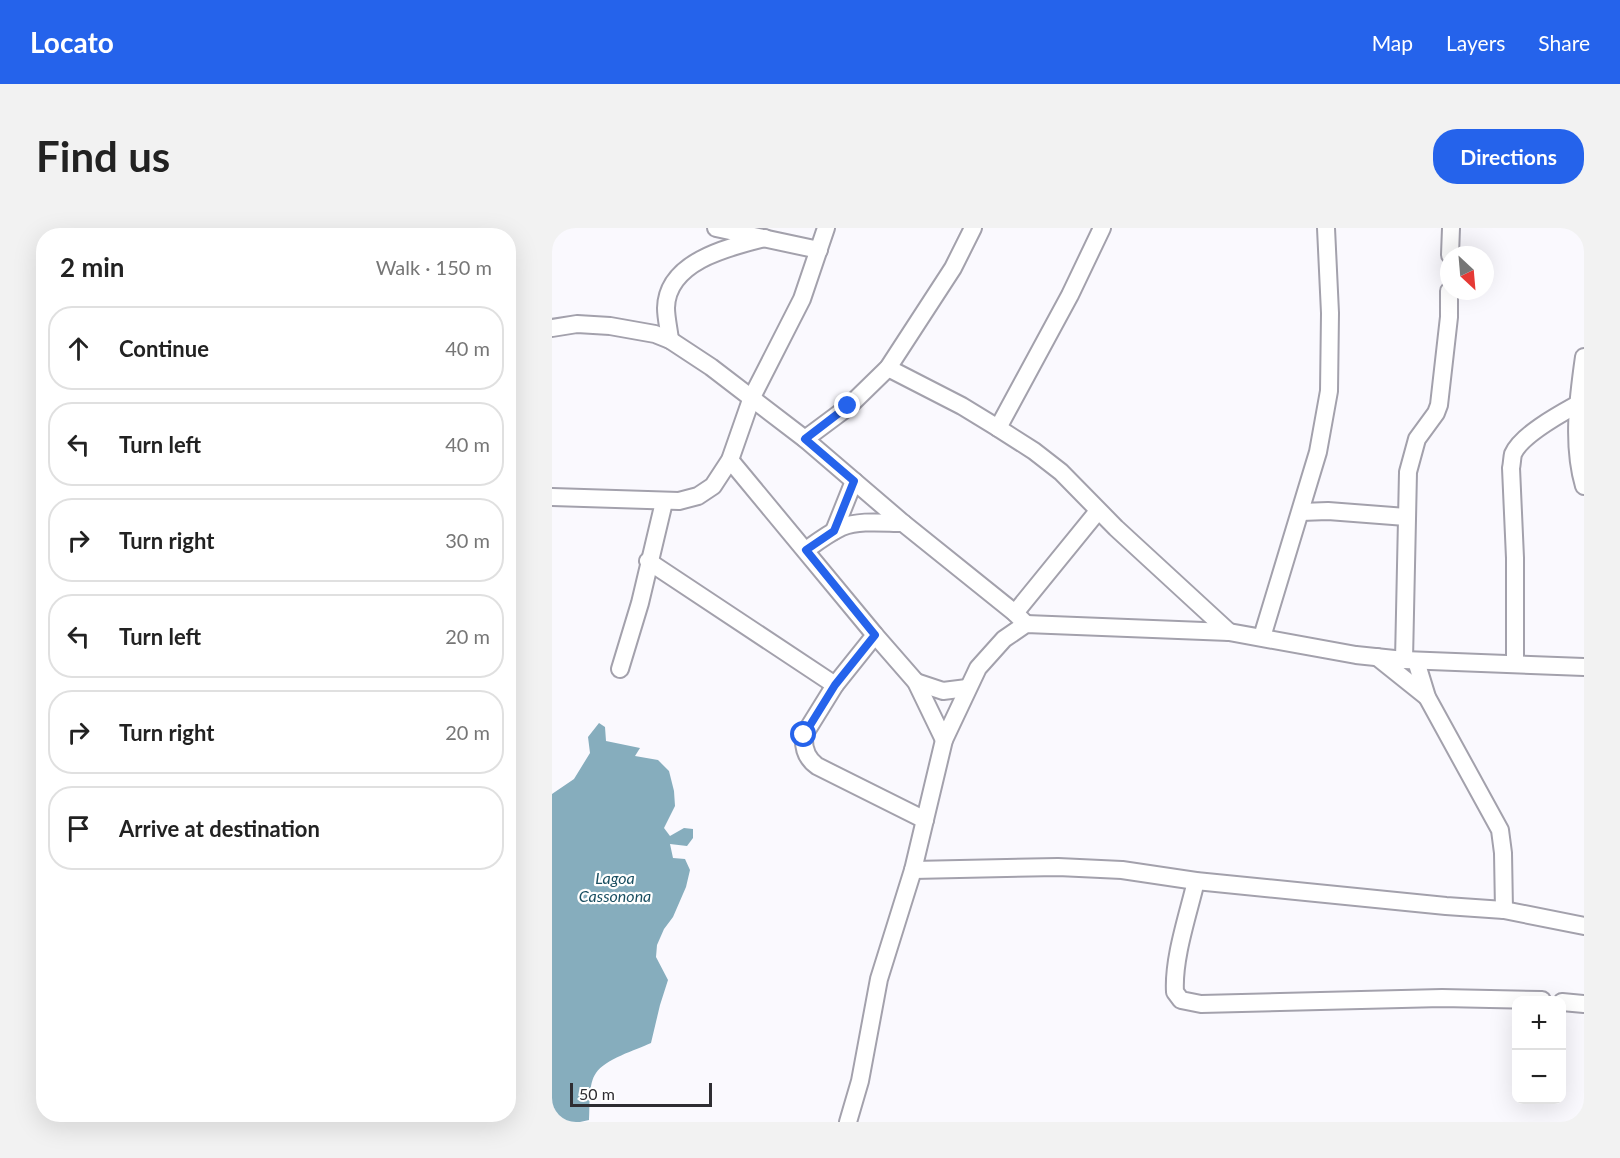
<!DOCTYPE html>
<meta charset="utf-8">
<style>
:root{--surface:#fff;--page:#f2f2f2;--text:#222;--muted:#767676;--line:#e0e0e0;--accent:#2563eb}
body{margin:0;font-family:Lato,sans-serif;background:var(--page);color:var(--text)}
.controls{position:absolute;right:18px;bottom:18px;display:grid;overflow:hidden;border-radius:12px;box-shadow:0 6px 24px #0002}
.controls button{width:54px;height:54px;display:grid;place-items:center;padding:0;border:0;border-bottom:2px solid var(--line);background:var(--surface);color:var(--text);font:30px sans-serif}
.compass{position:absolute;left:888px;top:18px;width:54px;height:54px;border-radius:50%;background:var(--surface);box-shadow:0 6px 24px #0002;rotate:154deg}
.scale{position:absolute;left:18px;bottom:15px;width:142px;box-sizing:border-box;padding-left:6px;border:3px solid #2e2d32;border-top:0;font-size:16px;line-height:21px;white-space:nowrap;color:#2e2d32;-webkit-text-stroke:4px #fff;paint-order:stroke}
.stop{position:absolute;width:18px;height:18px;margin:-14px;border:4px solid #2563eb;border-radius:50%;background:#fff}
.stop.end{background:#2563eb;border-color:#fff;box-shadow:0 2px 6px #0008}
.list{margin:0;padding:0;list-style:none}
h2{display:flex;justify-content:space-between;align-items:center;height:78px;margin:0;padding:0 24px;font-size:26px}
h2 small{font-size:20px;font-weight:400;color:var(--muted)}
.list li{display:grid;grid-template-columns:39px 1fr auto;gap:18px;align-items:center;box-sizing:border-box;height:84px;margin:0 12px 12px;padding:0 12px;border:2px solid var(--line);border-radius:24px}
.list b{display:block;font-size:22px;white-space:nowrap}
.list em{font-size:20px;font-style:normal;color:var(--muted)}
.icon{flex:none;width:33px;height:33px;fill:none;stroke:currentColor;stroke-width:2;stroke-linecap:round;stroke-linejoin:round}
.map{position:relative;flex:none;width:1032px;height:894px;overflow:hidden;border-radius:24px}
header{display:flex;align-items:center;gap:36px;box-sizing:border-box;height:84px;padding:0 30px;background:var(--accent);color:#fff}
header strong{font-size:28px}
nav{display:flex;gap:33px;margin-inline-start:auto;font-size:21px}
.intro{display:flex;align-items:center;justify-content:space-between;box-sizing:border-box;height:144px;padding:0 36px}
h1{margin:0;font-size:42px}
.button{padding:15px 27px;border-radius:24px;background:var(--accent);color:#fff;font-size:21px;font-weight:700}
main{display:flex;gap:36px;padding:0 36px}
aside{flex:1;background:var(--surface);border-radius:24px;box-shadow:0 6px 24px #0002}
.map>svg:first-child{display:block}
.water{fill:#86adbd}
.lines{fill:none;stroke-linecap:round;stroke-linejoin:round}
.street-casing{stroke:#a3a1ac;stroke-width:20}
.street{stroke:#fff;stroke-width:16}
.route{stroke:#2563eb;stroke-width:8}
.labels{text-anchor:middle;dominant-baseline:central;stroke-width:4.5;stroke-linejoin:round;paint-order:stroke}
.water-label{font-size:16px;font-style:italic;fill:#1a4f61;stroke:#fff}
</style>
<header>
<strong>Locato</strong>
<nav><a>Map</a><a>Layers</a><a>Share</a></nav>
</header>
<div class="intro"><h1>Find us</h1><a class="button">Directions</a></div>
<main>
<aside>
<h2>2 min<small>Walk · 150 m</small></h2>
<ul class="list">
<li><svg class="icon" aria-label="ahead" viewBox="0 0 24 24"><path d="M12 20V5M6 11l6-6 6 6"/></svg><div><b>Continue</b></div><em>40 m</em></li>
<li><svg class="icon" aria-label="left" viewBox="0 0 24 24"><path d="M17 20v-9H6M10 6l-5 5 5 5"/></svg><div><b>Turn left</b></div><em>40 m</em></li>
<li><svg class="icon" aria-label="right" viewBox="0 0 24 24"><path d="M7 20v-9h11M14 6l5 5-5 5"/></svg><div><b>Turn right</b></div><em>30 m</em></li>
<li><svg class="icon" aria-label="left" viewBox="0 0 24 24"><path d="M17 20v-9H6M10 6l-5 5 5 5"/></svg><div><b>Turn left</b></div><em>20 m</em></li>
<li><svg class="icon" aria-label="right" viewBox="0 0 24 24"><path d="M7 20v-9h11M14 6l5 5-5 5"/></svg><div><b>Turn right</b></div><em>20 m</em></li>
<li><svg class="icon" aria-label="arrive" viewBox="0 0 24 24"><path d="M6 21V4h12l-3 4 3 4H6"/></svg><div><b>Arrive at destination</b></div></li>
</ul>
</aside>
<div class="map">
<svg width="1032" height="894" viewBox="0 0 1032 894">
<rect width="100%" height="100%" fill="#faf9fe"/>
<path class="water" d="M47,495L53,499L54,513L88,520L83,528L106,532L117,543L122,563L123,578L112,600L118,608L132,600L141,601V610L135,618L118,616L121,630L133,631L138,642L134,659L121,689L112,701L105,717L104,729L116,752L108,777L99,815C84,822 53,831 44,845C36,856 38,878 37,892L28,894H0V566L22,551L38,525L36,509Z"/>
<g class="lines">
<g class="street-casing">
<g id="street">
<path d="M164,0L267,22"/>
<path d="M898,27L899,0"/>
<path d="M0,100L25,96L58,98L103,106L118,112L159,139L253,211L351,295L463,385L474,396"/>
<path d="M118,112C117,102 114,90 114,80C115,33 177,19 213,10"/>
<path d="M1032,129C1026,171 1020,217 1032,258"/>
<path d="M336,140L410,178L446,200L518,67L550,0"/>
<path d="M446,200L482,223L509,244L564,300L677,404"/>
<path d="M253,211L296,179L336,140L401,40L421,0"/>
<path d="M178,232L323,407L364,454L392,512"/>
<path d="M0,269L127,273L146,268L161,258L178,232L200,169L250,71L274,0"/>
<path d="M749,284L776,283L854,289"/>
<path d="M282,303L302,253"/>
<path d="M254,322C265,314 277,305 290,299C308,292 332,295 351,295"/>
<path d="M96,333L283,457"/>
<path d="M463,385L546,283"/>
<path d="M323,407L283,457L252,507C251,520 255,531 265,538L373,592"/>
<path d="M710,409L766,224L777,163L778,85L774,0"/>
<path d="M825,429L875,469"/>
<path d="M852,432L856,244L865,211L884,185L887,177L897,89V63"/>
<path d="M864,433L875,469L948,602L951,625L952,682"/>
<path d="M963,436V330L959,240C960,236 960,230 961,226C969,207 1008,186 1026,176"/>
<path d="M68,441L88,375L112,274"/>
<path d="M364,454L391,463L415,460"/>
<path d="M361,642L506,639L570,642L644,653L894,678L952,682L1032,698"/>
<path d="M644,653C636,687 621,730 623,764L629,772L649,776L890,770L990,772"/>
<path d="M1010,774L1032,776"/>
<path d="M296,894L308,853L327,751L361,642L392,512L426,440L452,411L474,396L677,404L804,427L852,432L1032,439"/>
</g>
</g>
<use href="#street" class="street"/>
</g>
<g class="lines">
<path class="route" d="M252,507L283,457L323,407L254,322L282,303L302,253L253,211L296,178"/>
</g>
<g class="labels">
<g class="water-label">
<text x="63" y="649">Lagoa<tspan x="63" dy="18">Cassonona</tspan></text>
</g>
</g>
</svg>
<div class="controls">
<button>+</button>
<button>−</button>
</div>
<svg class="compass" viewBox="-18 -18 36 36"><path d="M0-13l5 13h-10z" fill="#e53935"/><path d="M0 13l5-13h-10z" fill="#767676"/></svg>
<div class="scale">50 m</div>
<div class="stop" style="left:252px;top:507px"></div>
<div class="stop end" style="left:296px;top:178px"></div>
</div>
</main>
